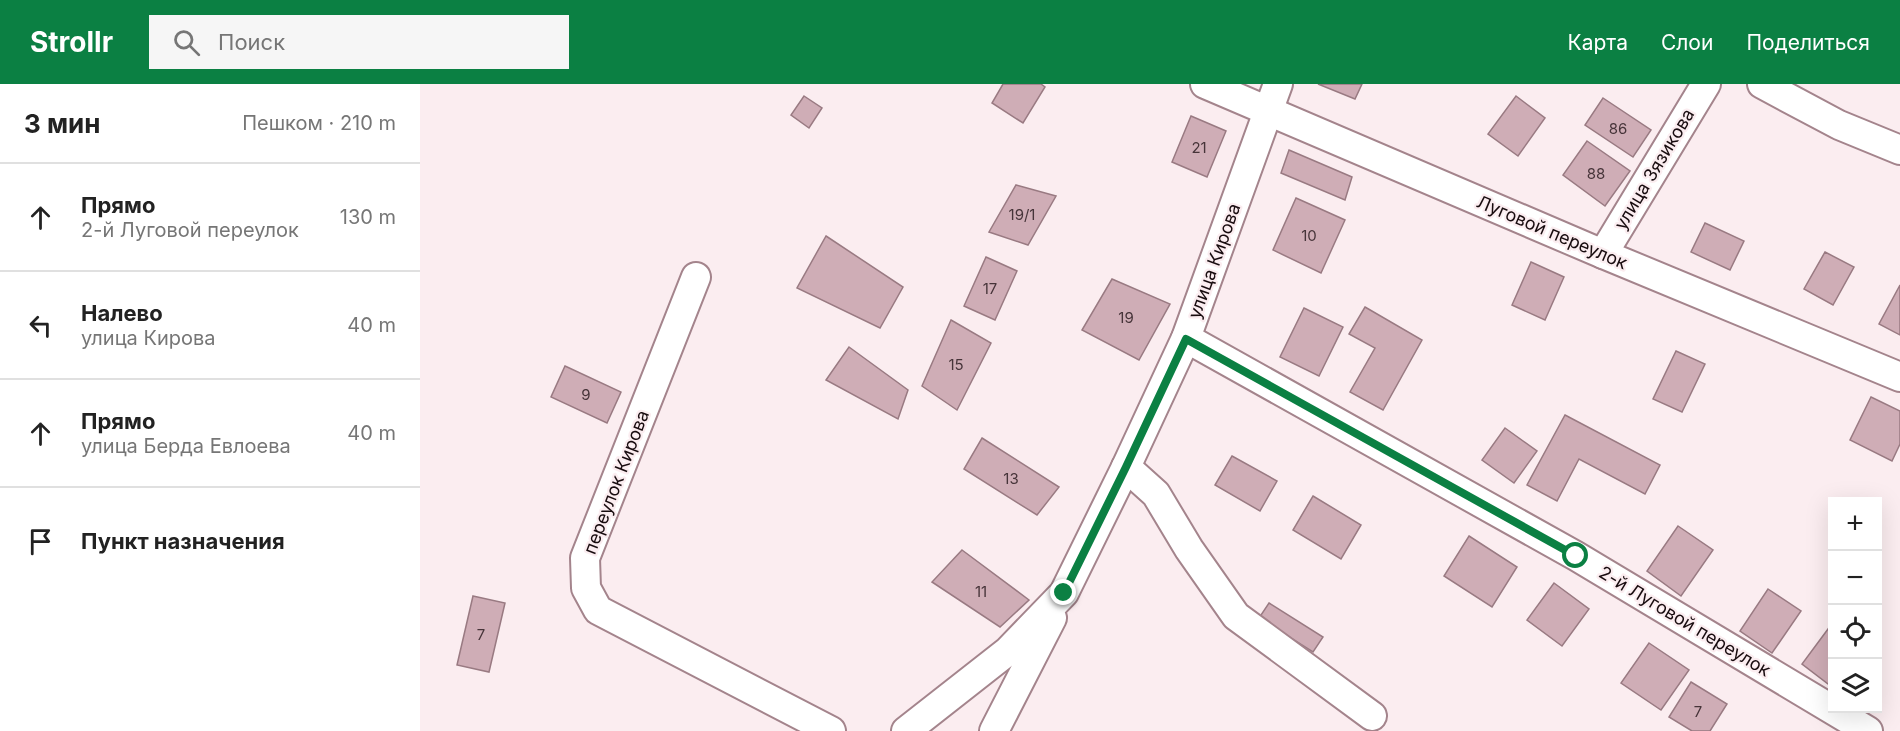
<!DOCTYPE html>
<html lang="ru">
<meta charset="utf-8">
<style>
:root{--surface:#fff;--page:#f6f6f6;--text:#222;--muted:#767676;--line:#e0e0e0;--accent:#0b8043}
body{margin:0;font-family:Inter,sans-serif;background:var(--page);color:var(--text)}
.controls{position:absolute;right:18px;bottom:18px;display:grid;overflow:hidden;border-radius:0px;box-shadow:0 6px 24px #0002}
.controls button{width:54px;height:54px;display:grid;place-items:center;padding:0;border:0;border-bottom:2px solid var(--line);background:var(--surface);color:var(--text);font:30px sans-serif}
.stop{position:absolute;width:18px;height:18px;margin:-14px;border:4px solid #0b8043;border-radius:50%;background:#fff}
.stop.end{background:#0b8043;border-color:#fff;box-shadow:0 2px 6px #0008}
.list{margin:0;padding:0;list-style:none}
h2{display:flex;justify-content:space-between;align-items:center;height:78px;margin:0;padding:0 24px;font-size:26px}
h2 small{font-size:20px;font-weight:400;color:var(--muted)}
.list li{display:grid;grid-template-columns:39px 1fr auto;gap:18px;align-items:center;box-sizing:border-box;height:108px;padding:0 24px;border-top:2px solid var(--line)}
.list b{display:block;font-size:22px;white-space:nowrap}
.list p{margin:0;font-size:20px;white-space:nowrap;color:var(--muted)}
.list em{font-size:20px;font-style:normal;color:var(--muted)}
.icon{flex:none;width:33px;height:33px;fill:none;stroke:currentColor;stroke-width:2;stroke-linecap:round;stroke-linejoin:round}
.map{position:relative;flex:none;width:1480px;height:647px;overflow:hidden}
header{display:flex;align-items:center;gap:36px;box-sizing:border-box;height:84px;padding:0 30px;background:var(--accent);color:#fff}
header strong{font-size:28px}
nav{display:flex;gap:33px;margin-inline-start:auto;font-size:21px}
.search{width:420px;height:54px;background:var(--page);display:flex;align-items:center;gap:15px;box-sizing:border-box;padding:0 21px;border-radius:0px;color:var(--muted);font-size:22px}
main{display:flex}
aside{flex:1;background:var(--surface)}
.map>svg:first-child{display:block}
.building{fill:#cfadb6;stroke:#997a82;stroke-width:1.5}
.lines{fill:none;stroke-linecap:round;stroke-linejoin:round}
.minor-casing{stroke:#a4848c;stroke-width:32}
.minor{stroke:#fff;stroke-width:28}
.route{stroke:#0b8043;stroke-width:8}
.labels{text-anchor:middle;dominant-baseline:central;stroke-width:4.5;stroke-linejoin:round;paint-order:stroke}
.number-label{font-size:15px;fill:#463439}
.street-label{font-size:18px;fill:#180c0f;stroke:#fbedf0}
</style>
<header>
<strong>Strollr</strong>
<div class="search"><svg class="icon" aria-label="search" viewBox="0 0 24 24"><circle cx="10" cy="10" r="6"/><path d="M15 15l6 6"/></svg>Поиск</div>
<nav><a>Карта</a><a>Слои</a><a>Поделиться</a></nav>
</header>
<main>
<aside>
<h2>3 мин<small>Пешком · 210 m</small></h2>
<ul class="list">
<li><svg class="icon" aria-label="ahead" viewBox="0 0 24 24"><path d="M12 20V5M6 11l6-6 6 6"/></svg><div><b>Прямо</b><p>2-й Луговой переулок</p></div><em>130 m</em></li>
<li><svg class="icon" aria-label="left" viewBox="0 0 24 24"><path d="M17 20v-9H6M10 6l-5 5 5 5"/></svg><div><b>Налево</b><p>улица Кирова</p></div><em>40 m</em></li>
<li><svg class="icon" aria-label="ahead" viewBox="0 0 24 24"><path d="M12 20V5M6 11l6-6 6 6"/></svg><div><b>Прямо</b><p>улица Берда Евлоева</p></div><em>40 m</em></li>
<li><svg class="icon" aria-label="arrive" viewBox="0 0 24 24"><path d="M6 21V4h12l-3 4 3 4H6"/></svg><div><b>Пункт назначения</b></div></li>
</ul>
</aside>
<div class="map">
<svg width="1480" height="647" viewBox="0 0 1480 647">
<rect width="100%" height="100%" fill="#fbedf0"/>
<g class="building">
<path d="M583,0H621L625,3L603,39L572,19Z"/>
<path d="M898,0H942L935,15Z"/>
<path d="M384,12L402,24L389,44L371,31Z"/>
<path d="M1096,12L1125,34L1098,72L1068,50Z"/>
<path d="M1183,14L1231,46L1213,73L1165,41Z"/>
<path d="M771,32L806,47L787,93L752,78Z"/>
<path d="M1167,57L1210,87L1185,122L1143,91Z"/>
<path d="M869,66L932,93L925,116L861,89Z"/>
<path d="M596,101L636,112L608,161L569,148Z"/>
<path d="M876,114L925,136L901,189L853,166Z"/>
<path d="M1285,139L1324,157L1310,186L1271,168Z"/>
<path d="M406,152L483,203L460,244L377,204Z"/>
<path d="M1405,168L1434,183L1413,221L1384,205Z"/>
<path d="M566,173L597,187L575,236L544,222Z"/>
<path d="M1111,178L1144,193L1125,236L1092,221Z"/>
<path d="M692,195L750,220L719,276L662,246Z"/>
<path d="M1480,201V251L1459,240Z"/>
<path d="M945,223L1002,256L963,326L930,308L955,264L929,250Z"/>
<path d="M884,224L923,243L899,292L860,273Z"/>
<path d="M531,236L571,259L537,326L502,302Z"/>
<path d="M429,263L488,306L478,335L406,296Z"/>
<path d="M1256,267L1285,280L1262,328L1233,315Z"/>
<path d="M145,282L201,308L187,339L131,313Z"/>
<path d="M1451,313L1480,327V360L1472,377L1430,356Z"/>
<path d="M1145,331L1240,381L1225,410L1159,375L1137,417L1107,401Z"/>
<path d="M1085,344L1117,367L1094,399L1062,376Z"/>
<path d="M562,354L639,403L617,431L544,385Z"/>
<path d="M812,372L857,397L840,427L795,401Z"/>
<path d="M893,412L941,441L921,475L873,446Z"/>
<path d="M1258,442L1293,466L1261,512L1227,487Z"/>
<path d="M1049,452L1097,483L1072,523L1024,492Z"/>
<path d="M542,466L609,516L580,543L512,498Z"/>
<path d="M1134,499L1169,525L1142,562L1107,536Z"/>
<path d="M1348,505L1381,527L1352,569L1320,547Z"/>
<path d="M53,512L85,519L69,588L37,581Z"/>
<path d="M849,519L903,553L893,568L839,534Z"/>
<path d="M1411,541L1412,542V603L1382,580Z"/>
<path d="M1229,559L1269,586L1241,626L1201,599Z"/>
<path d="M1271,598L1307,620L1290,647H1272L1249,633Z"/>
</g>
<g class="lines">
<g class="minor-casing">
<g id="minor">
<path d="M785,0L1183,170L1480,293"/>
<path d="M1342,0L1419,41L1480,66"/>
<path d="M1183,170L1286,0"/>
<path d="M276,193L165,474L166,504L178,526L411,647"/>
<path d="M766,254L1156,472L1448,647"/>
<path d="M706,383L736,410L769,465L816,532L952,632"/>
<path d="M486,647L588,567L644,509L706,383L766,254L858,0"/>
<path d="M574,647L632,534"/>
</g>
</g>
<use href="#minor" class="minor"/>
</g>
<g class="lines">
<path class="route" d="M644,509L706,383L766,255L1156,472"/>
</g>
<g class="labels">
<g class="number-label">
<text x="1198" y="44">86</text>
<text x="779" y="63">21</text>
<text x="1176" y="89">88</text>
<text x="602" y="130">19/1</text>
<text x="889" y="151">10</text>
<text x="570" y="204">17</text>
<text x="706" y="233">19</text>
<text x="536" y="280">15</text>
<text x="166" y="310">9</text>
<text x="591" y="394">13</text>
<text x="561" y="507">11</text>
<text x="61" y="550">7</text>
<text x="1278" y="627">7</text>
</g>
<g class="street-label">
<text transform="translate(1234 85) rotate(-59)">улица Зязикова</text>
<text transform="translate(1132 148) rotate(23)">Луговой переулок</text>
<text transform="translate(794 177) rotate(-70)">улица Кирова</text>
<text transform="translate(196 398) rotate(-69)">переулок Кирова</text>
<text transform="translate(1265 537) rotate(31)">2-й Луговой переулок</text>
</g>
</g>
</svg>
<div class="controls">
<button>+</button>
<button>−</button>
<button><svg class="icon" aria-label="locate" viewBox="0 0 24 24"><circle cx="12" cy="12" r="6"/><path d="M12 2v4M12 18v4M2 12h4M18 12h4"/></svg></button>
<button><svg class="icon" aria-label="layers" viewBox="0 0 24 24"><path d="M12 4l9 5-9 5-9-5zM3 14l9 5 9-5"/></svg></button>
</div>
<div class="stop" style="left:1156px;top:472px"></div>
<div class="stop end" style="left:644px;top:509px"></div>
</div>
</main>
